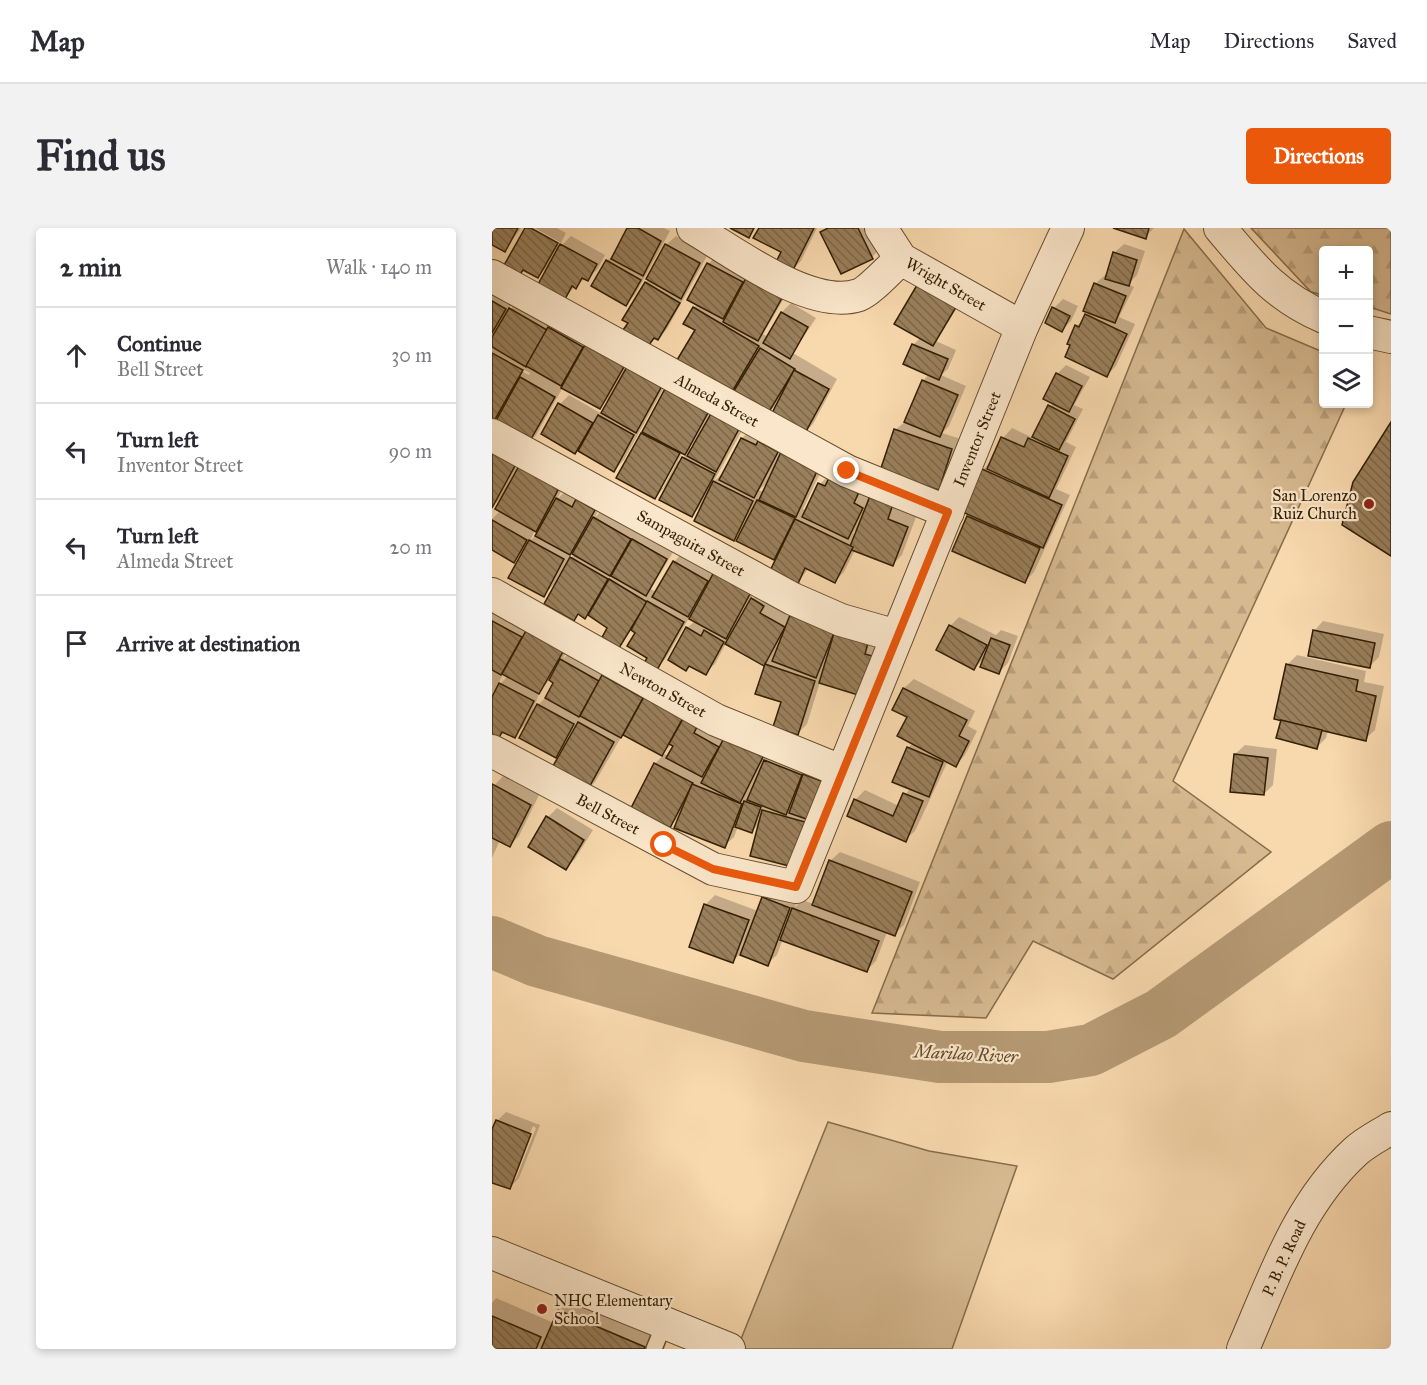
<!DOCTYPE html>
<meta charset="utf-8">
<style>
:root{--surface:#fff;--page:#f2f2f3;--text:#2b2b33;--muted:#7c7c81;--line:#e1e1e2;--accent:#ea580c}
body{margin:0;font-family:"IM FELL Great Primer",serif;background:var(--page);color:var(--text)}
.controls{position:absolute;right:18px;top:18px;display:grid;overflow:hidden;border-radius:6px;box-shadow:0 3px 9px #0003}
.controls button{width:54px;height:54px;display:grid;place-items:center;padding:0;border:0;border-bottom:2px solid var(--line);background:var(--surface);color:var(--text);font:30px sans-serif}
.stop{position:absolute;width:18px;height:18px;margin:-14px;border:4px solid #ea580c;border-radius:50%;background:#fff}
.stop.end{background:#ea580c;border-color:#fff;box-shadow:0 2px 6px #0008}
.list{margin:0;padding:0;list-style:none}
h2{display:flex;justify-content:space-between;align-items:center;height:78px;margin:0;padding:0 24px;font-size:26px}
h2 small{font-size:20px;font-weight:400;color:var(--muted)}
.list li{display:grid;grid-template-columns:39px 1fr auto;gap:18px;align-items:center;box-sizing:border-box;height:96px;padding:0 24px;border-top:2px solid var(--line)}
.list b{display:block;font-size:22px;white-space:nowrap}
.list p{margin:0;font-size:20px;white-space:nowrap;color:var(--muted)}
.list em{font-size:20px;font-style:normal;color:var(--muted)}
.icon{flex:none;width:33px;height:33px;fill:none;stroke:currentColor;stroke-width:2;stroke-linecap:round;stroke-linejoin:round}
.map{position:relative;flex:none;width:899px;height:1121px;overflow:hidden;border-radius:6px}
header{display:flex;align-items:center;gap:36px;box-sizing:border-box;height:84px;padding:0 30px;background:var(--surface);border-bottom:2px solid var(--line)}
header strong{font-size:28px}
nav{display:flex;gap:33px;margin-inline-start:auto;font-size:21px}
.intro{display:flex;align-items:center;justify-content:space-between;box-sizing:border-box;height:144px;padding:0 36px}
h1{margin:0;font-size:42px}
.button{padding:15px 27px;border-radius:6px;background:var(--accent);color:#fff;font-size:21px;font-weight:700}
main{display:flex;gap:36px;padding:0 36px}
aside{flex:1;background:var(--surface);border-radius:6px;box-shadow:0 3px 9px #0003}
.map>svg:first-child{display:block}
.grass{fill:#d7b990;stroke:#856c4a;stroke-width:1.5}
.forest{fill:url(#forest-firs);stroke:#856c4a;stroke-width:1.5}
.shadow{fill:#0003;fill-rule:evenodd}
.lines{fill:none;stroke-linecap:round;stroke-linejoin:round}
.river{stroke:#b59973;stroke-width:52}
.building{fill:url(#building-back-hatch);stroke:#331f03;stroke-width:1.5}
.lane-casing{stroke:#644d2e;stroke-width:18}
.street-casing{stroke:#644d2e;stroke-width:34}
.lane{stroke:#fae6ca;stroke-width:15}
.street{stroke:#fae6ca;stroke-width:32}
.route{stroke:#ea580c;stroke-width:8}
.poi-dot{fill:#8f2418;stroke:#fae6ca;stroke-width:2}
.labels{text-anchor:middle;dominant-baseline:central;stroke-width:4.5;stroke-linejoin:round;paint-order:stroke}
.street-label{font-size:16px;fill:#331f03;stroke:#fae6ca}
.poi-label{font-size:16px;fill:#331f03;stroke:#fae6ca;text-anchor:end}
.water-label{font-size:18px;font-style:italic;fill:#604a2a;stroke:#fae6ca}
</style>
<header>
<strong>Map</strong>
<nav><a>Map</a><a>Directions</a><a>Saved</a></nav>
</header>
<div class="intro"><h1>Find us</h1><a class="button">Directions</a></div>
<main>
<aside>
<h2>2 min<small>Walk · 140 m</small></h2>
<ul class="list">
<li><svg class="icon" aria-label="ahead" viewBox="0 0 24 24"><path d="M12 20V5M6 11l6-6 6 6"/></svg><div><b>Continue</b><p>Bell Street</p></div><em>30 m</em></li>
<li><svg class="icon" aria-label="left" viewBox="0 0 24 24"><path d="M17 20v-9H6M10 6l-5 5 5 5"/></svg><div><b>Turn left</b><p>Inventor Street</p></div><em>90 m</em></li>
<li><svg class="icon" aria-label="left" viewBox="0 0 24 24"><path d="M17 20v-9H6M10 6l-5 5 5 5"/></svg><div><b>Turn left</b><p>Almeda Street</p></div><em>20 m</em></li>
<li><svg class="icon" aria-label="arrive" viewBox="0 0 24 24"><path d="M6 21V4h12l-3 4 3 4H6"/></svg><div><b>Arrive at destination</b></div></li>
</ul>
</aside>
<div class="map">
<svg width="899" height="1121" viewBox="0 0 899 1121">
<defs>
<pattern id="forest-firs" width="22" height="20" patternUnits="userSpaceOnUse" patternTransform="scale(1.5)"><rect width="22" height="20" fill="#d7b990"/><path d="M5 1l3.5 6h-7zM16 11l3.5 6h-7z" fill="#b99f7b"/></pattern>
<pattern id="building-back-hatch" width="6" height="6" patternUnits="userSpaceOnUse" patternTransform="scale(1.5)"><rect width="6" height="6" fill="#997f5b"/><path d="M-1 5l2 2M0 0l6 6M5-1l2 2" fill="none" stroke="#7d6749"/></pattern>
</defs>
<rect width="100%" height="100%" fill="#f8d8ad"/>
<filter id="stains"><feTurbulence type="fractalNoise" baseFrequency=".00333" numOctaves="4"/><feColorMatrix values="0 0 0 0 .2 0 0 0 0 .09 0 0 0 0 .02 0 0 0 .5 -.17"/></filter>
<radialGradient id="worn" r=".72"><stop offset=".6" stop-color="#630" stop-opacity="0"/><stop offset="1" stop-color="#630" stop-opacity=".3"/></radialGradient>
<path class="grass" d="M336,894L437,923L525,938L460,1121H245Z"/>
<g class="forest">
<path d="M759,0H899V86L877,79L876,22H832L831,67L819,64Z"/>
<path d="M692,1L774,100L831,124L832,176H854L681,553L779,624L621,751L541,713L494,790L380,785Z"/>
</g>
<g class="shadow">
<path d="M0,0H29L13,22L0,15Z"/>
<path d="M35,0L72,20L71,16L79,8L113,27L105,42L83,58L71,73L57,37L46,49L32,41L27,46Z"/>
<path d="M43,0H65L74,5L69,15Z"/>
<path d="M137,0H172L178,3L143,67L134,76L115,33L124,24Z"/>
<path d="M268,0H325L309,33L299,43L291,24Z"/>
<path d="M334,0H379L389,20L380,29L330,5Z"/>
<path d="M623,0H662L653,9Z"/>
<path d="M184,8L216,26L175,101L166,111L154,55L174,17Z"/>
<path d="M632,16L653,23L645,47L636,56L642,59L627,89L643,96L624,138L615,147L585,98L598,84L603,56L613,47L615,48L622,25Z"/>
<path d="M226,27L298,60L271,106L276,109L290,84L299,75L324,90L301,125L345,151L321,196L312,206L286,175L275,186L245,158L236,167L205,102L202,80L205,76L216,36Z"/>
<path d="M0,59L22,71L16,83L28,72L179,147L132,232L122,242L51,205L68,176L77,167L110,186L119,168L107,180L71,159L44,207L35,216L0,190V127L37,147L38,145L0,124V112L5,102L0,107Z"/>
<path d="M475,64L444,113L464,122L456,141L449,147L474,158L457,198L450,205L469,211L455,251L446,261L403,202L414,193L431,153L437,146L413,136L421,117Z"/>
<path d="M571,71L586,78L579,93L570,102L562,80Z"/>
<path d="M574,137L598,149L582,177L591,181L574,214L584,219L564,261L578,267L542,344L532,354L477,289L491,242L500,232L511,210L520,200L539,209L544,204L561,175L565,146Z"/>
<path d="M226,171L218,188L257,190L222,253L232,244L250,210L260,201L294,214L288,227L335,231L311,281L315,283L328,256L337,247L410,267L404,281L424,289L410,327L401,336L363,322L352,344L343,353L317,340L304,357L285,332L246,313L251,301L241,311L212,275L200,287L177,255L163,269L126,249L152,204ZM205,212L201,221L198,219ZM191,217L193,218L171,260H167ZM191,224L195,226L187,234L186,233ZM275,255L271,264L267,262ZM368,297L364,307L361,305Z"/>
<path d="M0,208L32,227L25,241L76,251L65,271L75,262L111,273L103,289L111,281L183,321L159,361L164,364L182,334L191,324L267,354L259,372L269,362L281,368L276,376L299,389L309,379L396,421L328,454L315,496L306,505L274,437L234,415L223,436L213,445L195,400L203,393L197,390L174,430L165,440L145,404L140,401L123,423L117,399L96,386L93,389L88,385L82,391L64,355L51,367L32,322L22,333L0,320V291L8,283L11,268L0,279ZM52,293L47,304L38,313L43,302ZM86,317L83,326L75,334L80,323Z"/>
<path d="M0,375L80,412L71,431L79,423L281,515L273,532L282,523L345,546L310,628L268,595L260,603L246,598L242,609L232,618L188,588L178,598L163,536L171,527L131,506L103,554L94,563L71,521L64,528L36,494L22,508L13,503L6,510L0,507ZM11,446L16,448L4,460ZM58,451L63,454L55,468L41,482L48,463ZM180,516L183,517L177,529L171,525ZM219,538L214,549L210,547Z"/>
<path d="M467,389L504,407L509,402L526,408L516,435L506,445L494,429L482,440L458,398Z"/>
<path d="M831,393L892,406L887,429L878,438L822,403Z"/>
<path d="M805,427L874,443L872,454L892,458L883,502L873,511L836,502L834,510L825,519L796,436Z"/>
<path d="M422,451L483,483L476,498L485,503L473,527L464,537L456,533L423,603L413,612L363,572L373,562L407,578L418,560L416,520L421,515L417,489L402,481L412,460Z"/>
<path d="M753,517L785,521L781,557L772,566L743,526Z"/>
<path d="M11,548L47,567L27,608L18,617L8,612L0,630V560Z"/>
<path d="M65,580L101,602L83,631L74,640L56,589Z"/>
<path d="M348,624L428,654L412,697L402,706L395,704L384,733L375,742L291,711L285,727L275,736L248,726L241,733L198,718L214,676L223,667L266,683L271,670L281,661L306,671L303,679L310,672L322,676L338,633Z"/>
<path d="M14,884L48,897L27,950L17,960L0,953V906L5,893ZM41,898L44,900L24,951H20Z"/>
<path d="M81,1069L166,1105L159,1121H0V1075L4,1070L62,1095L67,1083Z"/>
</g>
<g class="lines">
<path class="river" d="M0,714L45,733L312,808L448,829H556L599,822L669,786L899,619"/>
</g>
<g class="building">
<path d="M0,0H26L13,24L0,17Z"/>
<path d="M33,0H39L66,15L46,50L31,42L27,48L11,39Z"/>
<path d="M135,0H146L169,13L151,48L119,31Z"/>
<path d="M238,0H262L257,10Z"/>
<path d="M267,0H322L300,44L283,36L289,24L261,10Z"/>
<path d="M336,0H366L381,31L349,46L328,4Z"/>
<path d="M621,0H657L654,11Z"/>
<path d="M68,16L105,36L96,53L90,50L84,61L80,58L71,75L44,60Z"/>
<path d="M173,16L208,35L189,71L154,51Z"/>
<path d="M621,24L645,32L637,58L613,51Z"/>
<path d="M114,32L149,52L134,78L99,58Z"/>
<path d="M215,35L251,54L231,91L195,72Z"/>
<path d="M254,50L290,70L266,113L231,94Z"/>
<path d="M428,52L467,74L441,118L402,96Z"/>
<path d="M153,54L188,75L166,112L162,110L157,117L131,102L136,95L130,92Z"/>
<path d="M602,55L634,68L623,95L591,83Z"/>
<path d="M0,73L14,81L0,105Z"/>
<path d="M201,79L267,118L237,169L182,137L203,102L191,96Z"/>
<path d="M560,79L578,88L570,104L553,95Z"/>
<path d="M17,80L55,102L34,139L0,119V109Z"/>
<path d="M289,84L316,99L298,131L271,115Z"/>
<path d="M593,86L635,106L615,149L573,129L578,117L575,116L583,97L587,99Z"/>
<path d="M56,99L91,119L69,158L34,138Z"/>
<path d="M94,115L133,137L108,181L69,160Z"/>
<path d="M420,116L456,131L447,152L411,136Z"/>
<path d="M268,120L303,141L275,187L240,166Z"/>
<path d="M0,125L31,142L2,193L0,192Z"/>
<path d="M136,137L171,156L144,205L109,185Z"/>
<path d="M302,142L337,161L312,207L278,189Z"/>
<path d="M564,145L590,158L577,184L551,171Z"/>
<path d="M28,149L63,169L35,218L1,198Z"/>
<path d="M430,152L466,167L448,209L412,194Z"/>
<path d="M175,157L218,181L193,227L150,204Z"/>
<path d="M66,175L101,195L83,226L49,206Z"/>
<path d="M556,177L583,191L567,222L540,209Z"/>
<path d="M220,184L248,199L224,244L195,228Z"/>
<path d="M106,187L142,207L122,244L86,223Z"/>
<path d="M899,194V328L850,297L861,254Z"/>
<path d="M402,201L460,221L447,262L388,243Z"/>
<path d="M149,205L188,225L163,271L124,250Z"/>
<path d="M509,209L532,219L536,210L576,228L557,270L495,241Z"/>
<path d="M249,210L264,217L266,213L286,224L262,270L227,252Z"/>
<path d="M0,223L24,236L0,280Z"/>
<path d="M289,224L326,241L304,289L267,272Z"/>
<path d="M190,229L223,246L200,289L167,272Z"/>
<path d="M27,238L67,260L44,304L3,281Z"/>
<path d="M490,241L570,277L551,320L466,282Z"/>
<path d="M337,250L367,264L362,275L371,280L356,311L310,289L326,255L333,258Z"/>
<path d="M221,253L261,273L242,313L202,293Z"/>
<path d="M378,268L401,276L396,291L416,299L401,338L357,321Z"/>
<path d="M64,270L80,279L84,271L103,282L78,327L43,308Z"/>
<path d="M265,272L303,290L282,332L244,313Z"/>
<path d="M475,288L548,320L533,355L460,323Z"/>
<path d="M101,289L139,311L118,348L80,326Z"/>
<path d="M303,291L361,319L343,355L313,340L305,358L277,345Z"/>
<path d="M0,292L35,312L22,335L0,322Z"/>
<path d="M140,311L175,331L154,368L119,348Z"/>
<path d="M37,312L72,331L52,369L16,350Z"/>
<path d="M78,329L116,351L93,391L86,386L82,393L52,376Z"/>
<path d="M181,333L216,353L196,389L160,369Z"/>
<path d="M222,344L259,364L234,411L197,391Z"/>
<path d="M117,351L155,374L124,425L107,415L115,400L96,387Z"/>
<path d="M259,370L272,378L268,385L293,399L272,438L233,416Z"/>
<path d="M155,373L192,394L165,442L152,435L155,430L135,418L143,405L139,402Z"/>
<path d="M298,387L342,405L324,450L280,433Z"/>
<path d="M0,393L30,409L9,447L0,442Z"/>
<path d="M457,397L495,417L482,442L444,422Z"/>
<path d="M194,399L209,408L212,402L232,414L214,447L197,438L194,443L176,432Z"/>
<path d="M35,401L72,422L47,466L10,446Z"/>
<path d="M821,402L883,415L878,440L816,428Z"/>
<path d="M342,405L376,415L373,426L387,430L376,470L327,455Z"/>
<path d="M499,410L518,417L507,446L488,439Z"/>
<path d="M68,431L107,453L87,489L53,470L61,455L57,452Z"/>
<path d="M273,436L323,453L306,507L281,499L289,474L263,466Z"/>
<path d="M794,436L866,452L864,463L884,468L874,513L782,491Z"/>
<path d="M110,447L151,470L129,510L88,488Z"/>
<path d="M7,455L42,473L23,510L10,504L6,512L0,509V469Z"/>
<path d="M411,460L475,492L467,508L477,513L464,539L405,508L415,489L400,482Z"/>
<path d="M153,467L192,488L170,528L131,507Z"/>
<path d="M45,476L82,496L64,530L27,510Z"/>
<path d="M192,489L206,497L202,505L227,519L210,549L174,530L181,518L177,516Z"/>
<path d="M789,492L830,502L825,521L784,510Z"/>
<path d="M86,494L122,514L94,565L57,545Z"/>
<path d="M234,506L273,525L248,575L209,555Z"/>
<path d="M415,519L451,534L437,569L400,554Z"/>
<path d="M742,526L776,530L772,567L738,564Z"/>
<path d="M272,532L310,547L294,587L255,572Z"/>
<path d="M162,535L201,555L178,600L139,580Z"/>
<path d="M311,546L337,556L323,594L297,585Z"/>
<path d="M0,556L39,577L18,619L0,610Z"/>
<path d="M200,556L250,576L233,620L182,600Z"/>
<path d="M411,565L431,573L414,614L355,588L362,571L401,588Z"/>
<path d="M252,573L269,579L260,605L243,599Z"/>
<path d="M270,582L313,594L301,639L258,628Z"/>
<path d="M54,588L92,612L74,642L36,619Z"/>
<path d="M337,632L420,664L403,708L320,677Z"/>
<path d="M270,669L298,680L276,738L248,727Z"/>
<path d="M212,676L257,692L241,735L197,719Z"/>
<path d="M300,680L387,713L375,744L288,712Z"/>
<path d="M4,892L39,906L18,961L0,955V901Z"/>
<path d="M66,1082L153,1119L152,1121H49Z"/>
<path d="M0,1088L49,1109L44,1121H0Z"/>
</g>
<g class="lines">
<g class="lane-casing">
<path id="lane" d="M162,1121L172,1096"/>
</g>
<g class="street-casing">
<g id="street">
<path d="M201,0C242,24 319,83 367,67C378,63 399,39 409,31"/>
<path d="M389,0L409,31L530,99"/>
<path d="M728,0C761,39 784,69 832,89"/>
<path d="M0,48L355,243L456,284"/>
<path d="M876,104L899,109"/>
<path d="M0,207L301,371L349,392L405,408"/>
<path d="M0,366L224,492L349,543"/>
<path d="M0,523L221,641L304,659L530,99L576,0"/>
<path d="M0,1025L237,1121"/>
<path d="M751,1121C782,1050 806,976 864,923C874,914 888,907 899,900"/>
</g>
</g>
<use href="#lane" class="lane"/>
<use href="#street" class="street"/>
</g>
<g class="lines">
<path class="route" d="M172,617L221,641L304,659L456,284L355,243"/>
</g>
<g class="poi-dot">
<circle cx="877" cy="276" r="6"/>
<circle cx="50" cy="1081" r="6"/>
</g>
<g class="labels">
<g class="street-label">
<text transform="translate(454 56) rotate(30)">Wright Street</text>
<text transform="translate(225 172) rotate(29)">Almeda Street</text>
<text transform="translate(485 211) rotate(-68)">Inventor Street</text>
<text transform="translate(199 315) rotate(29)">Sampaguita Street</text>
<text transform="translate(171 462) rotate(29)">Newton Street</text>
<text transform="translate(116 586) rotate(28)">Bell Street</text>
<text transform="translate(792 1030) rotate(-65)">P. B. P. Road</text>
</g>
<g class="poi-label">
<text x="865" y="267">San Lorenzo<tspan x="865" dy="18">Ruiz Church</tspan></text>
<text x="62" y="1072" text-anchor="start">NHC Elementary<tspan x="62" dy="18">School</tspan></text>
</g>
<g class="water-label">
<text transform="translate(474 826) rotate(3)">Marilao River</text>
</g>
</g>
<rect width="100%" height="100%" filter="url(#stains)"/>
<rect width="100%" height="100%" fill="url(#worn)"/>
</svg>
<div class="controls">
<button>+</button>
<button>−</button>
<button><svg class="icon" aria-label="layers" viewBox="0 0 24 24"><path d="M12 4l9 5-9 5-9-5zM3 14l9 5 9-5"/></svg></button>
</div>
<div class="stop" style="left:172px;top:617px"></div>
<div class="stop end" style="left:355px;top:243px"></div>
</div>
</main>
